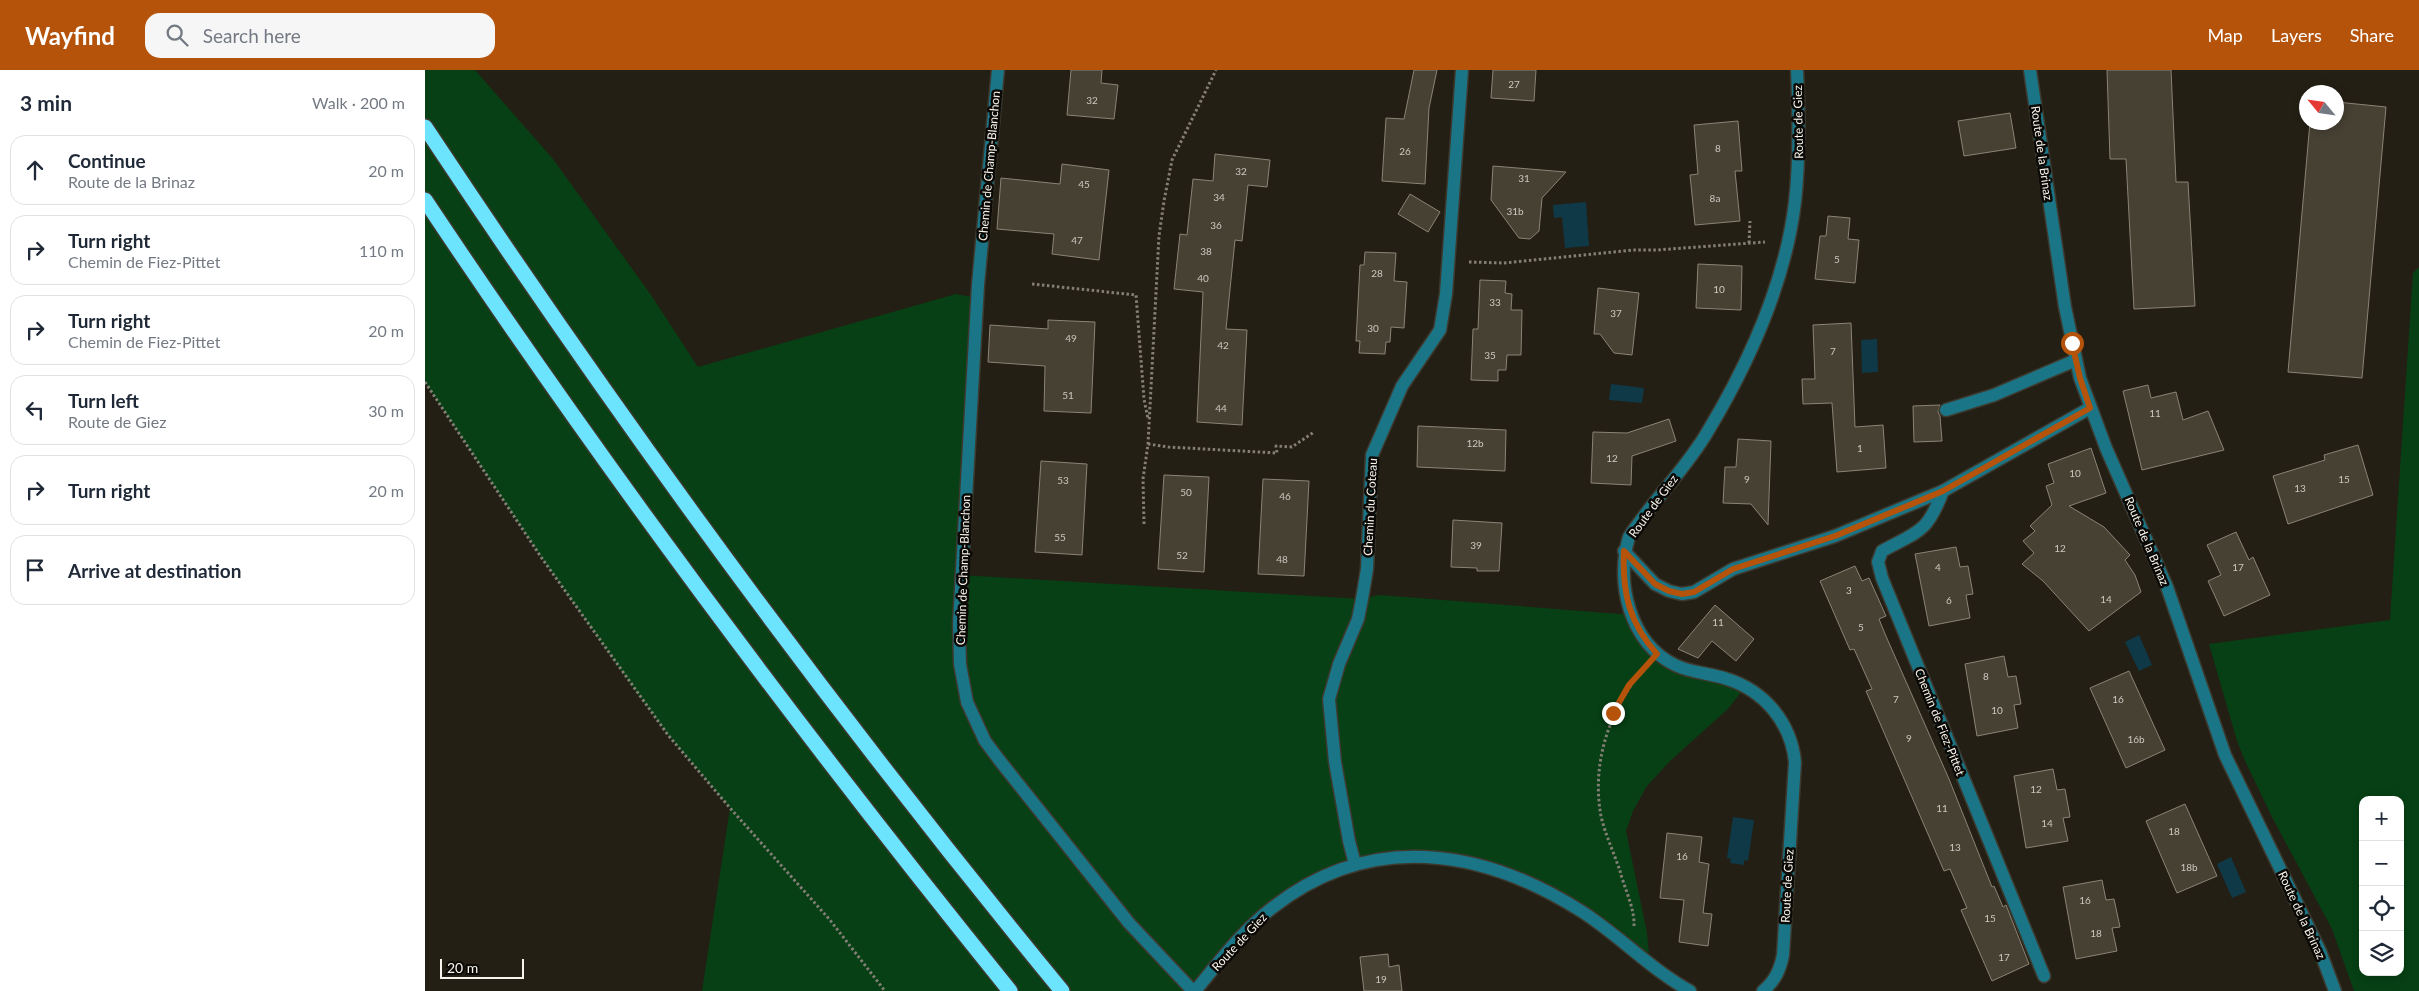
<!DOCTYPE html>
<meta charset="utf-8">
<style>
:root{--surface:#fff;--page:#f6f6f7;--text:#1f2937;--muted:#747a83;--line:#e0e1e3;--accent:#b45309}
body{margin:0;font-family:Lato,sans-serif;background:var(--page);color:var(--text)}
.controls{position:absolute;right:15px;bottom:15px;display:grid;overflow:hidden;border-radius:10px;box-shadow:0 2px 8px #0003}
.controls button{width:45px;height:45px;display:grid;place-items:center;padding:0;border:0;border-bottom:1px solid var(--line);background:var(--surface);color:var(--text);font:25px sans-serif}
.compass{position:absolute;left:1874px;top:15px;width:45px;height:45px;border-radius:50%;background:var(--surface);box-shadow:0 2px 8px #0003;rotate:299deg}
.scale{position:absolute;left:15px;bottom:12px;width:84px;box-sizing:border-box;padding-left:5px;border:2px solid #f8f4ed;border-top:0;font-size:14px;line-height:18px;white-space:nowrap;color:#f8f4ed;-webkit-text-stroke:4px #0b0905;paint-order:stroke}
.stop{position:absolute;width:15px;height:15px;margin:-11px;border:4px solid #b45309;border-radius:50%;background:#fff}
.stop.end{background:#b45309;border-color:#fff;box-shadow:0 1px 5px #0008}
.list{margin:0;padding:0;list-style:none}
h2{display:flex;justify-content:space-between;align-items:center;height:65px;margin:0;padding:0 20px;font-size:21px}
h2 small{font-size:16px;font-weight:400;color:var(--muted)}
.list li{display:grid;grid-template-columns:32px 1fr auto;gap:15px;align-items:center;box-sizing:border-box;height:70px;margin:0 10px 10px;padding:0 10px;border:1px solid var(--line);border-radius:15px}
.list b{display:block;font-size:19px;white-space:nowrap}
.list p{margin:0;font-size:16px;white-space:nowrap;color:var(--muted)}
.list em{font-size:16px;font-style:normal;color:var(--muted)}
.icon{flex:none;width:28px;height:28px;fill:none;stroke:currentColor;stroke-width:2;stroke-linecap:round;stroke-linejoin:round}
.map{position:relative;flex:none;width:1994px;height:921px;overflow:hidden}
header{display:flex;align-items:center;gap:30px;box-sizing:border-box;height:70px;padding:0 25px;background:var(--accent);color:#fff}
header strong{font-size:24px}
nav{display:flex;gap:28px;margin-inline-start:auto;font-size:18px}
.search{width:350px;height:45px;background:var(--page);display:flex;align-items:center;gap:12px;box-sizing:border-box;padding:0 18px;border-radius:15px;color:var(--muted);font-size:19px}
main{display:flex}
aside{flex:1;background:var(--surface)}
.map>svg:first-child{display:block}
.green{fill:#074014;fill-rule:evenodd}
.water{fill:#0f3946}
.building{fill:#474134;stroke:#8a8376}
.lines{fill:none;stroke-linecap:round;stroke-linejoin:round}
.minor-casing{stroke:#3d392e;stroke-width:15}
.highway-casing{stroke:#3d392e;stroke-width:18}
.path{stroke:#847f76;stroke-width:3;stroke-dasharray:2.5 2.5;stroke-linecap:butt}
.minor{stroke:#1a7586;stroke-width:12}
.highway{stroke:#6de4fe;stroke-width:15}
.route{stroke:#b45309;stroke-width:6}
.labels{text-anchor:middle;dominant-baseline:central;stroke-width:5;stroke-linejoin:round;paint-order:stroke}
.number-label{font-size:10px;fill:#ccc7bf}
.street-label{font-size:12px;fill:#f8f4ed;stroke:#0b0905}
</style>
<header>
<strong>Wayfind</strong>
<div class="search"><svg class="icon" aria-label="search" viewBox="0 0 24 24"><circle cx="10" cy="10" r="6"/><path d="M15 15l6 6"/></svg>Search here</div>
<nav><a>Map</a><a>Layers</a><a>Share</a></nav>
</header>
<main>
<aside>
<h2>3 min<small>Walk · 200 m</small></h2>
<ul class="list">
<li><svg class="icon" aria-label="ahead" viewBox="0 0 24 24"><path d="M12 20V5M6 11l6-6 6 6"/></svg><div><b>Continue</b><p>Route de la Brinaz</p></div><em>20 m</em></li>
<li><svg class="icon" aria-label="right" viewBox="0 0 24 24"><path d="M7 20v-9h11M14 6l5 5-5 5"/></svg><div><b>Turn right</b><p>Chemin de Fiez-Pittet</p></div><em>110 m</em></li>
<li><svg class="icon" aria-label="right" viewBox="0 0 24 24"><path d="M7 20v-9h11M14 6l5 5-5 5"/></svg><div><b>Turn right</b><p>Chemin de Fiez-Pittet</p></div><em>20 m</em></li>
<li><svg class="icon" aria-label="left" viewBox="0 0 24 24"><path d="M17 20v-9H6M10 6l-5 5 5 5"/></svg><div><b>Turn left</b><p>Route de Giez</p></div><em>30 m</em></li>
<li><svg class="icon" aria-label="right" viewBox="0 0 24 24"><path d="M7 20v-9h11M14 6l5 5-5 5"/></svg><div><b>Turn right</b></div><em>20 m</em></li>
<li><svg class="icon" aria-label="arrive" viewBox="0 0 24 24"><path d="M6 21V4h12l-3 4 3 4H6"/></svg><div><b>Arrive at destination</b></div></li>
</ul>
</aside>
<div class="map">
<svg width="1994" height="921" viewBox="0 0 1994 921">
<rect width="100%" height="100%" fill="#241f14"/>
<g class="green">
<path d="M0,0H50L128,89L226,225L273,297L531,224L552,228L536,505L937,529L954,525L1207,545L1232,584L1320,617L1303,639L1245,691L1222,716L1208,741L1201,761L1222,863L1225,895L1157,842L1039,790L930,794L847,838L770,921H277L305,738L243,665L211,622L116,487L0,312Z"/>
<path d="M1994,197V921H1929L1907,859L1848,749L1820,691L1812,671L1784,574L1965,550L1988,203ZM1938,730H1975V902H1938Z"/>
</g>
<g class="water">
<path d="M1161,132L1164,176L1140,178L1137,147L1129,148L1128,135Z"/>
<path d="M1452,269L1453,302L1437,303L1436,270Z"/>
<path d="M1186,314L1219,318L1217,333L1184,330Z"/>
<path d="M1714,565L1727,595L1714,601L1700,572Z"/>
<path d="M1308,747L1329,750L1323,791L1319,790V795L1305,793L1306,789L1302,788Z"/>
<path d="M1806,787L1821,822L1807,828L1792,794Z"/>
</g>
<g class="building">
<path d="M646,0H677L676,13L693,15L689,49L642,45Z"/>
<path d="M989,0H1012L1004,38L1000,114L957,111L961,48L979,49Z"/>
<path d="M1068,0H1111L1109,31L1066,28Z"/>
<path d="M1682,0H1746L1751,112H1763L1770,236L1709,239L1701,89H1685Z"/>
<path d="M1912,32L1961,37L1937,308L1863,302L1885,52H1912Z"/>
<path d="M1585,43L1591,78L1539,86L1533,51Z"/>
<path d="M1313,51L1317,101H1310L1315,151L1270,155L1265,105L1273,104L1269,55Z"/>
<path d="M790,84L845,90L842,117L823,115L817,171L810,170L801,259L822,260L817,355L772,352L778,222L749,219L755,164L762,165L768,109L788,111Z"/>
<path d="M637,94L684,100L674,190L627,184L629,164L572,159L576,108L635,114Z"/>
<path d="M1068,96L1141,102L1117,128L1114,161L1105,169L1094,168L1066,130Z"/>
<path d="M985,124L1015,142L1003,162L973,144Z"/>
<path d="M1403,146L1425,148L1423,169L1434,170L1430,213L1390,209L1395,166H1401Z"/>
<path d="M940,182L971,183L969,211L982,212L979,258L966,257L965,272H961L960,284L934,283L935,271H931L935,195H939Z"/>
<path d="M1273,194L1317,196L1316,240L1271,238Z"/>
<path d="M1055,210L1081,211L1080,223L1087,224L1086,240H1097L1096,285H1082L1081,300H1073V311L1046,310L1048,259H1053Z"/>
<path d="M1173,218L1214,223L1207,285L1189,283L1175,264H1169Z"/>
<path d="M623,250L670,252L666,343L619,341L620,296L563,292L565,255L623,259Z"/>
<path d="M1426,253L1430,357L1458,355L1461,398L1412,402L1407,333L1378,334L1377,309H1390L1388,255Z"/>
<path d="M1723,315L1726,328L1751,322L1758,350L1783,341L1799,380L1717,400L1698,321Z"/>
<path d="M1515,335L1513,342L1515,346L1517,371L1489,372L1488,336Z"/>
<path d="M1244,349L1251,371L1207,386L1206,415L1166,413L1168,362L1202,363Z"/>
<path d="M993,356L1081,360L1080,401L992,397Z"/>
<path d="M1313,369L1346,371L1343,455L1326,434L1298,433L1300,397H1311Z"/>
<path d="M1933,375L1948,425L1863,454L1848,406L1900,390L1899,385Z"/>
<path d="M1666,378L1681,423L1644,436L1679,457L1705,485L1700,490L1710,505L1716,522L1664,561L1618,511L1597,494L1609,483L1598,471L1610,461L1605,456L1627,435L1621,416L1629,413L1623,394Z"/>
<path d="M616,391L662,394L657,485L610,482Z"/>
<path d="M739,405L784,407L779,502L733,499Z"/>
<path d="M838,409L884,411L879,506L833,504Z"/>
<path d="M1028,450L1077,453L1074,501H1052V498L1026,497Z"/>
<path d="M1811,462L1824,490L1828,487L1845,525L1799,546L1783,511L1796,505L1782,475Z"/>
<path d="M1531,477L1535,497L1543,496L1548,524L1541,525L1545,548L1504,556L1490,484Z"/>
<path d="M1430,496L1437,511L1444,508L1461,546L1454,549L1460,564L1524,709L1567,817L1569,816L1578,837L1581,835L1604,894L1567,911L1536,840L1542,838L1525,799L1519,801L1441,621L1447,619L1429,579L1425,580L1395,511Z"/>
<path d="M1290,535L1329,569L1311,591L1287,571L1273,588L1253,579Z"/>
<path d="M1579,586L1583,607L1591,606L1596,634L1589,635L1593,658L1552,666L1540,594Z"/>
<path d="M1704,601L1740,680L1701,698L1665,618Z"/>
<path d="M1628,699L1632,720L1640,719L1645,747L1638,748L1643,771L1601,778L1589,706Z"/>
<path d="M1760,734L1792,806L1752,823L1721,751Z"/>
<path d="M1242,763L1277,767L1274,792L1284,794L1278,843L1287,844L1283,876L1254,872L1259,830L1235,828Z"/>
<path d="M1677,810L1681,830L1689,829L1695,857L1687,858L1692,881L1651,889L1638,817Z"/>
<path d="M963,884L964,897L974,895L977,921H939L935,887Z"/>
</g>
<g class="lines">
<g class="minor-casing">
<g id="minor">
<path d="M573,0L553,215L534,553L535,594L542,632L560,671L575,691L704,853L768,921"/>
<path d="M1605,0L1640,237L1655,308L1681,378L1742,517L1800,685L1895,881L1910,921"/>
<path d="M1521,340L1569,325L1651,290"/>
<path d="M1518,421C1502,463 1494,461 1457,481L1453,492L1457,508L1619,906"/>
<path d="M1199,481L1230,514L1244,521L1257,524L1269,522L1308,499L1410,466L1518,421L1665,338"/>
<path d="M930,794L924,771L910,692L904,629L914,594L933,549L937,529L942,499L947,385L977,316L1015,260L1021,224L1037,0"/>
<path d="M770,921C794,892 817,861 847,838C945,761 1056,778 1156,841C1194,865 1225,899 1265,921"/>
<path d="M1338,921C1350,911 1355,900 1358,885L1370,692C1366,653 1340,621 1302,609C1285,603 1266,603 1250,595C1205,573 1190,513 1204,467C1228,430 1261,399 1283,361C1325,291 1360,214 1370,132C1375,88 1374,44 1372,0"/>
</g>
</g>
<g class="highway-casing">
<g id="highway">
<path d="M0,57C198,356 410,645 637,921"/>
<path d="M0,130C182,403 379,666 585,921"/>
</g>
</g>
<g class="path">
<path d="M1324,173L1325,151"/>
<path d="M1044,192L1079,193L1208,180H1232L1340,172"/>
<path d="M607,214L711,225L719,329L723,349"/>
<path d="M0,312L116,487L243,665L305,738L405,850L460,921"/>
<path d="M723,374L743,377L852,383L851,376L867,377L889,362"/>
<path d="M719,454L718,409L723,374L734,166L739,131L747,90L791,0"/>
<path d="M1209,856C1210,839 1199,817 1195,801C1189,783 1180,764 1176,746C1166,692 1185,638 1220,597"/>
</g>
<use href="#minor" class="minor"/>
<use href="#highway" class="highway"/>
</g>
<g class="lines">
<path class="route" d="M1188,643L1204,615L1232,584C1204,553 1197,522 1199,481L1230,514L1244,521L1257,524L1269,522L1308,499L1410,466L1518,421L1665,338L1655,308L1647,273"/>
</g>
<g class="labels">
<g class="number-label">
<text x="1089" y="14">27</text>
<text x="667" y="30">32</text>
<text x="1293" y="78">8</text>
<text x="980" y="81">26</text>
<text x="816" y="101">32</text>
<text x="1099" y="108">31</text>
<text x="659" y="114">45</text>
<text x="794" y="127">34</text>
<text x="1290" y="128">8a</text>
<text x="1090" y="141">31b</text>
<text x="791" y="155">36</text>
<text x="652" y="170">47</text>
<text x="781" y="181">38</text>
<text x="1412" y="189">5</text>
<text x="952" y="203">28</text>
<text x="778" y="208">40</text>
<text x="1294" y="219">10</text>
<text x="1070" y="232">33</text>
<text x="1191" y="243">37</text>
<text x="948" y="258">30</text>
<text x="646" y="268">49</text>
<text x="798" y="275">42</text>
<text x="1408" y="281">7</text>
<text x="1065" y="285">35</text>
<text x="643" y="325">51</text>
<text x="796" y="338">44</text>
<text x="1730" y="343">11</text>
<text x="1050" y="373">12b</text>
<text x="1435" y="378">1</text>
<text x="1187" y="388">12</text>
<text x="1650" y="403">10</text>
<text x="1322" y="409">9</text>
<text x="1919" y="409">15</text>
<text x="638" y="410">53</text>
<text x="1875" y="418">13</text>
<text x="761" y="422">50</text>
<text x="860" y="426">46</text>
<text x="635" y="467">55</text>
<text x="1051" y="475">39</text>
<text x="1635" y="478">12</text>
<text x="757" y="485">52</text>
<text x="857" y="489">48</text>
<text x="1513" y="497">4</text>
<text x="1813" y="497">17</text>
<text x="1424" y="520">3</text>
<text x="1681" y="529">14</text>
<text x="1524" y="530">6</text>
<text x="1293" y="552">11</text>
<text x="1436" y="557">5</text>
<text x="1561" y="606">8</text>
<text x="1471" y="629">7</text>
<text x="1693" y="629">16</text>
<text x="1572" y="640">10</text>
<text x="1484" y="668">9</text>
<text x="1711" y="669">16b</text>
<text x="1611" y="719">12</text>
<text x="1517" y="738">11</text>
<text x="1622" y="753">14</text>
<text x="1749" y="761">18</text>
<text x="1530" y="777">13</text>
<text x="1257" y="786">16</text>
<text x="1764" y="797">18b</text>
<text x="1660" y="830">16</text>
<text x="1565" y="848">15</text>
<text x="1671" y="863">18</text>
<text x="1579" y="887">17</text>
<text x="956" y="909">19</text>
</g>
<g class="street-label">
<text transform="translate(1373 52) rotate(-91)">Route de Giez</text>
<text transform="translate(1617 83) rotate(82)">Route de la Brinaz</text>
<text transform="translate(564 96) rotate(-85)">Chemin de Champ-Blanchon</text>
<text transform="translate(1228 436) rotate(-54)">Route de Giez</text>
<text transform="translate(945 437) rotate(-87)">Chemin du Coteau</text>
<text transform="translate(1722 471) rotate(67)">Route de la Brinaz</text>
<text transform="translate(538 500) rotate(-88)">Chemin de Champ-Blanchon</text>
<text transform="translate(1515 652) rotate(68)">Chemin de Fiez-Pittet</text>
<text transform="translate(1362 816) rotate(-87)">Route de Giez</text>
<text transform="translate(1877 845) rotate(65)">Route de la Brinaz</text>
<text transform="translate(814 872) rotate(-47)">Route de Giez</text>
</g>
</g>
</svg>
<div class="controls">
<button>+</button>
<button>−</button>
<button><svg class="icon" aria-label="locate" viewBox="0 0 24 24"><circle cx="12" cy="12" r="6"/><path d="M12 2v4M12 18v4M2 12h4M18 12h4"/></svg></button>
<button><svg class="icon" aria-label="layers" viewBox="0 0 24 24"><path d="M12 4l9 5-9 5-9-5zM3 14l9 5 9-5"/></svg></button>
</div>
<svg class="compass" viewBox="-18 -18 36 36"><path d="M0-13l5 13h-10z" fill="#e53935"/><path d="M0 13l5-13h-10z" fill="#747a83"/></svg>
<div class="scale">20 m</div>
<div class="stop" style="left:1647px;top:273px"></div>
<div class="stop end" style="left:1188px;top:643px"></div>
</div>
</main>
